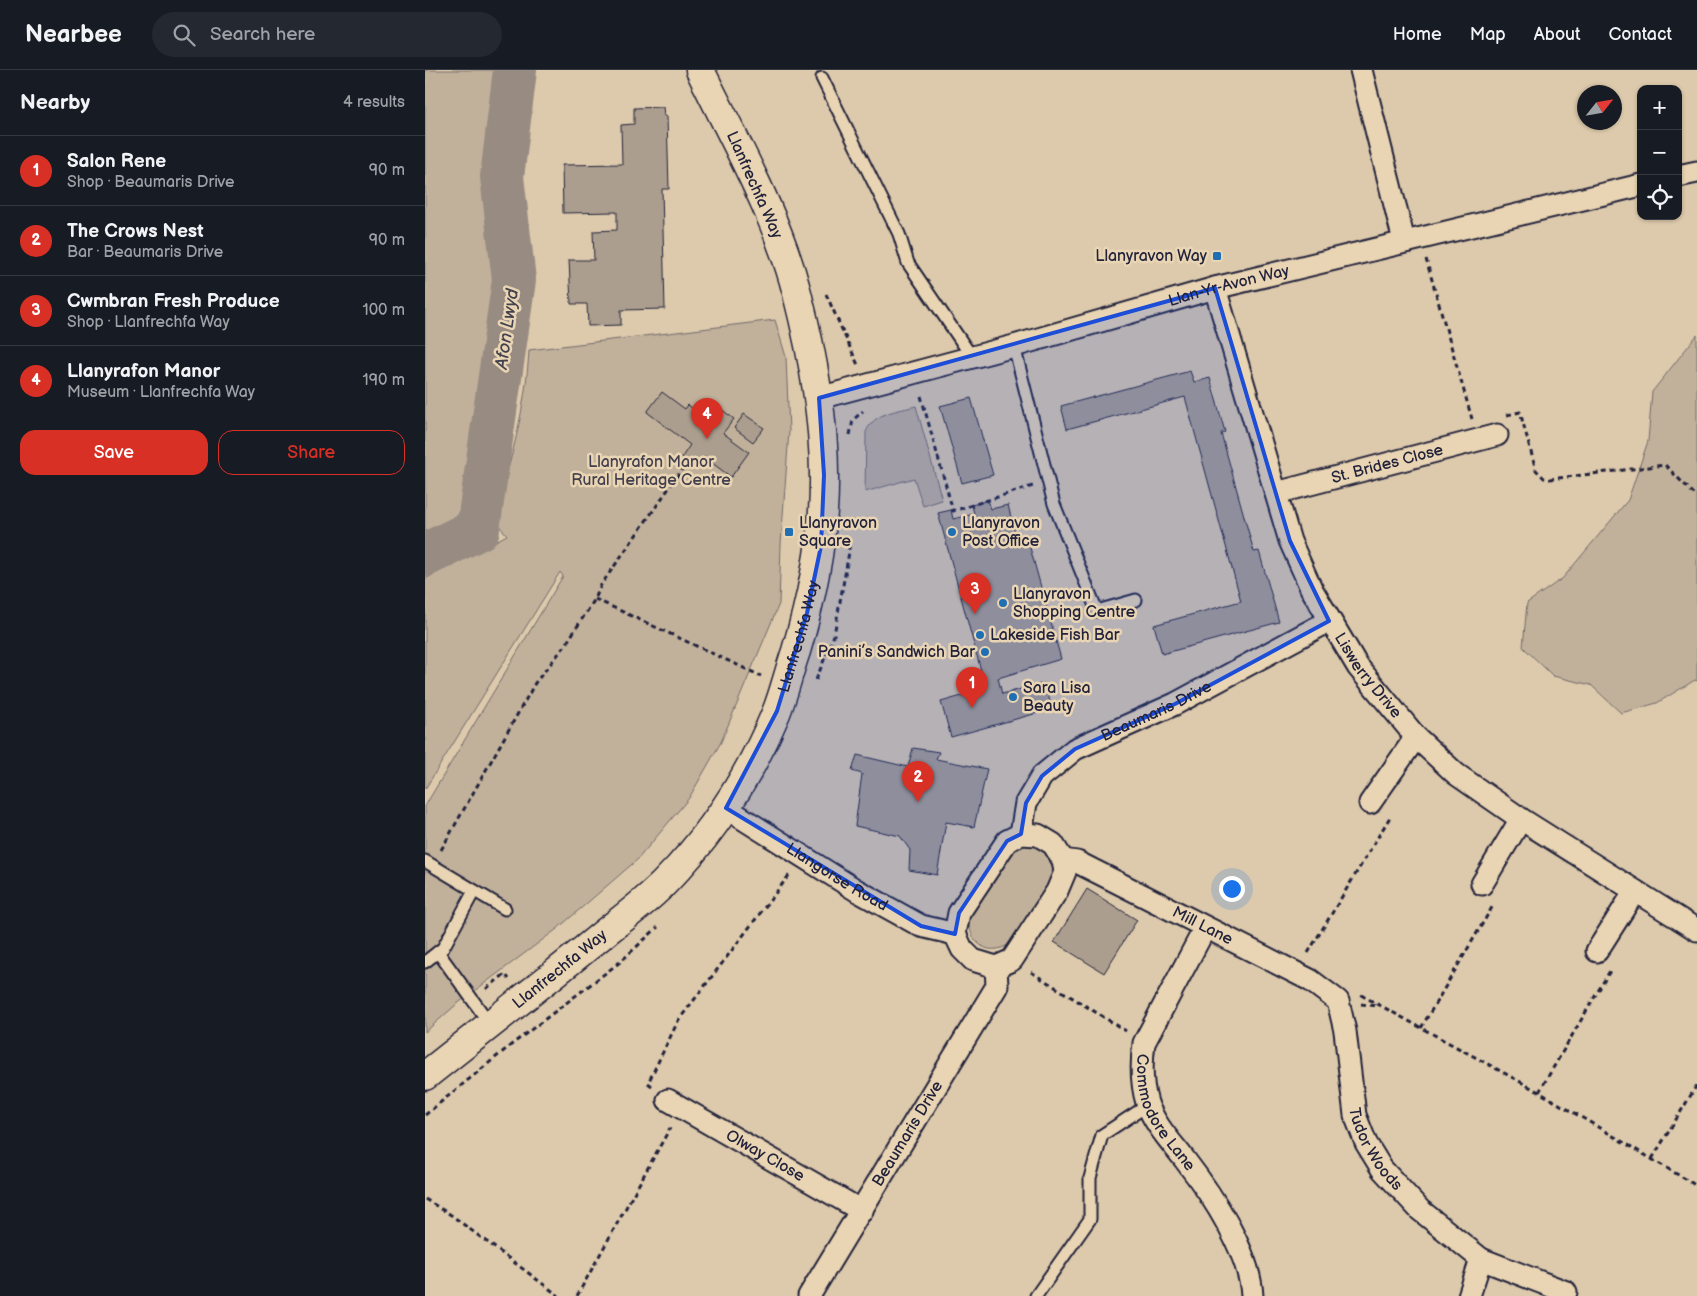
<!DOCTYPE html>
<meta charset="utf-8">
<style>
:root{--surface:#171b24;--page:#242831;--text:#f1f3f6;--muted:#9ea1a6;--line:#363941;--accent:#d93025}
body{margin:0;font-family:"Balsamiq Sans",sans-serif;background:var(--page);color:var(--text)}
.controls{position:absolute;right:15px;top:15px;display:grid;overflow:hidden;border-radius:10px;box-shadow:0 1px 4px #0004}
.controls button{width:45px;height:45px;display:grid;place-items:center;padding:0;border:0;border-bottom:1px solid var(--line);background:var(--surface);color:var(--text);font:25px sans-serif}
.compass{position:absolute;left:1152px;top:15px;width:45px;height:45px;border-radius:50%;background:var(--surface);box-shadow:0 1px 4px #0004;rotate:59deg}
.you{position:absolute;left:806px;top:818px;width:18px;height:18px;margin:-12px;border:4px solid #fff;border-radius:50%;background:#1a73e8;box-shadow:0 0 0 8px #1a73e833}
.badge{display:grid;place-items:center;width:32px;height:32px;border-radius:50%;background:var(--accent);color:#fff;font-size:16px;font-weight:700}
.pin{position:absolute;translate:-50% -41px;filter:drop-shadow(0 1px 2px #0008)}
.pin::after{content:'';position:absolute;top:26px;width:18px;height:15px;background:inherit;clip-path:polygon(0 0,100% 0,50% 100%)}
.list{margin:0;padding:0;list-style:none}
h2{display:flex;justify-content:space-between;align-items:center;height:65px;margin:0;padding:0 20px;font-size:21px}
h2 small{font-size:16px;font-weight:400;color:var(--muted)}
.list li{display:grid;grid-template-columns:32px 1fr auto;gap:15px;align-items:center;box-sizing:border-box;height:70px;padding:0 20px;border-top:1px solid var(--line)}
.list b{display:block;font-size:19px;white-space:nowrap}
.list p{margin:0;font-size:16px;white-space:nowrap;color:var(--muted)}
.list em{font-size:16px;font-style:normal;color:var(--muted)}
.actions{display:flex;gap:10px;padding:15px 20px}
.actions a{flex:1;padding:11px 0;border:1px solid var(--accent);border-radius:15px;text-align:center;font-size:18px;color:var(--accent)}
.actions .main{background:var(--accent);color:#fff}
.icon{flex:none;width:28px;height:28px;fill:none;stroke:currentColor;stroke-width:2;stroke-linecap:round;stroke-linejoin:round}
.map{position:relative;flex:none;width:1272px;height:1226px;overflow:hidden}
header{display:flex;align-items:center;gap:30px;box-sizing:border-box;height:70px;padding:0 25px;background:var(--surface);border-bottom:1px solid var(--line)}
header strong{font-size:24px}
nav{display:flex;gap:28px;margin-inline-start:auto;font-size:18px}
.search{width:350px;height:45px;background:var(--page);display:flex;align-items:center;gap:12px;box-sizing:border-box;padding:0 18px;border-radius:28px;color:var(--muted);font-size:19px}
main{display:flex}
aside{flex:1;background:var(--surface)}
.map>svg:first-child{display:block}
.green{fill:#c1b19b;stroke:#726a6b}
.lines{fill:none;stroke-linecap:round;stroke-linejoin:round}
.river{stroke:#988c82;stroke-width:44}
.building{fill:#ab9e8e;stroke:#22223b}
.lane-casing{stroke:#22223b;stroke-width:15}
.street-casing{stroke:#22223b;stroke-width:25}
.secondary-casing{stroke:#22223b;stroke-width:31}
.path{stroke:#22223b;stroke-width:3;stroke-dasharray:5 4;stroke-linecap:butt}
.lane{stroke:#e9d5b3;stroke-width:11}
.street{stroke:#e9d5b3;stroke-width:21}
.secondary{stroke:#e9d5b3;stroke-width:28}
.marked{fill:#1d4ed8;fill-opacity:0.2;stroke:#1d4ed8;stroke-width:4;stroke-linejoin:round}
.poi-dot{fill:#1f6fb2;stroke:#e9d5b3;stroke-width:2}
.labels{text-anchor:middle;dominant-baseline:central;stroke-width:5;stroke-linejoin:round;paint-order:stroke}
.street-label{font-size:16px;fill:#22223b;stroke:#e9d5b3}
.poi-label{font-size:16px;fill:#22223b;stroke:#e9d5b3;text-anchor:start}
.park-label{font-size:16px;fill:#423f4e;stroke:#e9d5b3}
.water-label{font-size:18px;font-style:italic;fill:#454250;stroke:#e9d5b3}
</style>
<header>
<strong>Nearbee</strong>
<div class="search"><svg class="icon" aria-label="search" viewBox="0 0 24 24"><circle cx="10" cy="10" r="6"/><path d="M15 15l6 6"/></svg>Search here</div>
<nav><a>Home</a><a>Map</a><a>About</a><a>Contact</a></nav>
</header>
<main>
<aside>
<h2>Nearby<small>4 results</small></h2>
<ul class="list">
<li><span class="badge">1</span><div><b>Salon Rene</b><p>Shop · Beaumaris Drive</p></div><em>90 m</em></li>
<li><span class="badge">2</span><div><b>The Crows Nest</b><p>Bar · Beaumaris Drive</p></div><em>90 m</em></li>
<li><span class="badge">3</span><div><b>Cwmbran Fresh Produce</b><p>Shop · Llanfrechfa Way</p></div><em>100 m</em></li>
<li><span class="badge">4</span><div><b>Llanyrafon Manor</b><p>Museum · Llanfrechfa Way</p></div><em>190 m</em></li>
</ul>
<div class="actions"><a class="main">Save</a><a>Share</a></div>
</aside>
<div class="map">
<svg width="1272" height="1226" viewBox="0 0 1272 1226">
<rect width="100%" height="100%" fill="#ddcaac"/>
<filter id="ink" filterUnits="userSpaceOnUse"><feTurbulence type="fractalNoise" baseFrequency=".02" numOctaves="2"/><feDisplacementMap in="SourceGraphic" scale="10" xChannelSelector="R" yChannelSelector="G"/><feConvolveMatrix kernelMatrix="1 2 1 2 8 2 1 2 1" color-interpolation-filters="sRGB"/></filter>
<g filter="url(#ink)">
<g class="green">
<path d="M0,0H77L65,95L79,204L43,445L0,465Z"/>
<path d="M350,250L361,287L364,361L356,474L354,534L296,672L264,728L213,789L132,859L32,934L0,962V736L138,506L135,502L0,719V509L82,465L69,450C85,393 101,339 104,280Z"/>
<path d="M1272,265V611L1270,610L1232,633L1196,643L1166,615L1128,606L1098,577L1102,533L1138,508L1203,430L1223,371L1227,322Z"/>
<path d="M491,336L517,430L498,436L489,408L440,422L441,362C449,342 473,341 491,336Z"/>
<path d="M606,772L628,784C629,791 631,800 630,807C629,814 587,873 581,876C556,889 538,862 546,840L591,778Z"/>
</g>
<g class="lines">
<path class="river" d="M0,485L53,459L89,210L77,107L90,0"/>
</g>
<g class="building">
<path d="M238,37L239,46H242L244,119H237L240,239L196,240V255L163,256L162,234H146L144,190H169L168,161L192,160V142L138,143L137,95L197,94L196,55L209,54V38Z"/>
<path d="M765,301L769,312L785,308L800,362L796,363L829,482L834,481L854,552L737,584L729,555L816,531L760,327L642,359L636,336Z"/>
<path d="M237,322L260,339L263,335L281,348L291,335L309,349L298,363L324,382L306,407L279,387L271,397L257,387L265,375L222,342Z"/>
<path d="M546,328L568,405L537,413L515,336Z"/>
<path d="M319,344L339,358L328,372L309,358Z"/>
<path d="M563,430L566,439L583,435L593,476L604,474L636,589L573,608L577,624L620,613L627,639L526,667L516,632L561,619L513,443L526,440L528,449L549,444L547,435Z"/>
<path d="M488,678L514,682L511,689L562,699L549,757L521,752L512,805L484,800L485,780L475,766L430,756L437,704L427,701L432,685L483,697Z"/>
<path d="M662,819L712,850L679,903L629,872Z"/>
</g>
<g class="lines">
<g class="lane-casing">
<g id="lane">
<path d="M397,8L474,164L483,193L547,287"/>
<path d="M589,276L629,434L672,541L711,530"/>
<path d="M0,791L80,839"/>
<path d="M13,882L65,954"/>
<path d="M0,892L18,878L49,821"/>
<path d="M611,1226L665,1149V1108L677,1065L723,1035"/>
</g>
</g>
<g class="street-casing">
<g id="street">
<path d="M936,0L979,171"/>
<path d="M1253,106L1272,102"/>
<path id="s1" d="M790,218L865,471L886,518L933,597L991,667L1031,704L1096,749L1272,860"/>
<path id="s2" d="M394,328L589,276L790,218L1216,115"/>
<path id="s3" d="M851,423L1072,365"/>
<path d="M945,733L991,667"/>
<path id="s4" d="M301,738L431,820L496,856L530,864"/>
<path id="s5" d="M596,764L601,733L617,706L650,679L750,634L904,551"/>
<path d="M596,764L613,765L628,774L638,790L640,802L632,821L587,890L571,897L548,890L537,879L530,864L534,843L582,771Z"/>
<path id="s6" d="M638,790L652,792L885,910L913,931L920,961L930,1045L941,1073L957,1099L995,1140L1056,1189L1141,1222"/>
<path d="M1057,814L1096,749"/>
<path id="s7" d="M780,858L719,973C716,994 716,1013 722,1033C729,1054 747,1073 760,1090C787,1125 825,1182 827,1226"/>
<path d="M1172,881L1210,821"/>
<path id="s8" d="M243,1030L437,1141"/>
<path id="s9" d="M384,1226L572,916L571,897"/>
<path d="M1044,1226L1056,1189"/>
</g>
</g>
<g class="secondary-casing">
<g id="secondary">
<path id="s10" d="M0,1006C59,959 119,913 177,865C198,848 222,831 241,811C288,763 325,705 351,643C359,623 364,601 371,581C388,524 400,466 399,405C399,344 387,282 372,223C352,145 310,72 275,0"/>
</g>
</g>
<g class="path">
<path d="M1001,189L1047,349"/>
<path d="M401,224L433,295"/>
<path d="M496,326L528,441L608,416"/>
<path d="M1082,345L1095,342L1111,400L1119,408L1125,409L1240,395L1272,427"/>
<path d="M425,365L428,350L438,341"/>
<path d="M170,529L336,606"/>
<path d="M391,610L409,565L424,482V469"/>
<path d="M16,780L110,613L139,577L170,529L176,515L263,391"/>
<path d="M883,883L965,747"/>
<path d="M606,902L701,961"/>
<path d="M61,919L80,904L84,909"/>
<path d="M936,925L1114,1022L1272,1116"/>
<path d="M936,934L952,936"/>
<path d="M996,958L1069,834"/>
<path d="M227,1016L223,1013L253,951L365,804"/>
<path d="M1114,1022L1186,899"/>
<path d="M0,1045L86,975L195,892L233,857"/>
<path d="M1227,1089L1272,1015"/>
<path d="M0,1129L26,1145L134,1226"/>
<path d="M152,1226L245,1058"/>
</g>
<use href="#lane" class="lane"/>
<use href="#street" class="street"/>
<use href="#secondary" class="secondary"/>
</g>
</g>
<path class="marked" d="M790,218L865,471L904,551L750,634L650,679L617,706L601,733L596,764L582,771L534,843L530,864L496,856L301,738L352,641L382,543L396,476L399,405L394,328Z"/>
<g class="poi-dot">
<rect x="787" y="181" width="10" height="10" rx="2.5"/>
<rect x="359" y="457" width="10" height="10" rx="2.5"/>
<circle cx="527" cy="462" r="5"/>
<circle cx="578" cy="533" r="5"/>
<circle cx="555" cy="565" r="5"/>
<circle cx="560" cy="582" r="5"/>
<circle cx="588" cy="627" r="5"/>
</g>
<g class="labels">
<g class="street-label">
<text transform="translate(329 115) rotate(66)">Llanfrechfa Way</text>
<text stroke="none"><textPath href="#s2" startOffset="425">Llan-Yr-Avon Way</textPath></text>
<text stroke="none"><textPath href="#s3" startOffset="115">St. Brides Close</textPath></text>
<text stroke="none"><textPath href="#s10" startOffset="592">Llanfrechfa Way</textPath></text>
<text stroke="none"><textPath href="#s1" startOffset="420">Liswerry Drive</textPath></text>
<text stroke="none"><textPath href="#s5" startOffset="195">Beaumaris Drive</textPath></text>
<text stroke="none"><textPath href="#s4" startOffset="131">Llangorse Road</textPath></text>
<text stroke="none"><textPath href="#s6" startOffset="155">Mill Lane</textPath></text>
<text stroke="none"><textPath href="#s10" startOffset="172">Llanfrechfa Way</textPath></text>
<text stroke="none"><textPath href="#s7" startOffset="206">Commodore Lane</textPath></text>
<text stroke="none"><textPath href="#s9" startOffset="190">Beaumaris Drive</textPath></text>
<text stroke="none"><textPath href="#s6" startOffset="465">Tudor Woods</textPath></text>
<text stroke="none"><textPath href="#s8" startOffset="112">Olway Close</textPath></text>
</g>
<g class="poi-label">
<text x="782" y="186" text-anchor="end">Llanyravon Way</text>
<text x="374" y="453">Llanyravon<tspan x="374" dy="18">Square</tspan></text>
<text x="537" y="453">Llanyravon<tspan x="537" dy="18">Post Office</tspan></text>
<text x="588" y="524">Llanyravon<tspan x="588" dy="18">Shopping Centre</tspan></text>
<text x="565" y="565">Lakeside Fish Bar</text>
<text x="550" y="582" text-anchor="end">Panini’s Sandwich Bar</text>
<text x="598" y="618">Sara Lisa<tspan x="598" dy="18">Beauty</tspan></text>
</g>
<g class="park-label">
<text x="226" y="392">Llanyrafon Manor<tspan x="226" dy="18">Rural Heritage Centre</tspan></text>
</g>
<g class="water-label">
<text transform="translate(82 259) rotate(-82)">Afon Lwyd</text>
</g>
</g>
</svg>
<div class="controls">
<button>+</button>
<button>−</button>
<button><svg class="icon" aria-label="locate" viewBox="0 0 24 24"><circle cx="12" cy="12" r="6"/><path d="M12 2v4M12 18v4M2 12h4M18 12h4"/></svg></button>
</div>
<svg class="compass" viewBox="-18 -18 36 36"><path d="M0-13l5 13h-10z" fill="#e53935"/><path d="M0 13l5-13h-10z" fill="#9ea1a6"/></svg>
<div class="you"></div>
<div class="pin badge" style="left:547px;top:638px">1</div>
<div class="pin badge" style="left:493px;top:732px">2</div>
<div class="pin badge" style="left:550px;top:544px">3</div>
<div class="pin badge" style="left:282px;top:369px">4</div>
</div>
</main>
